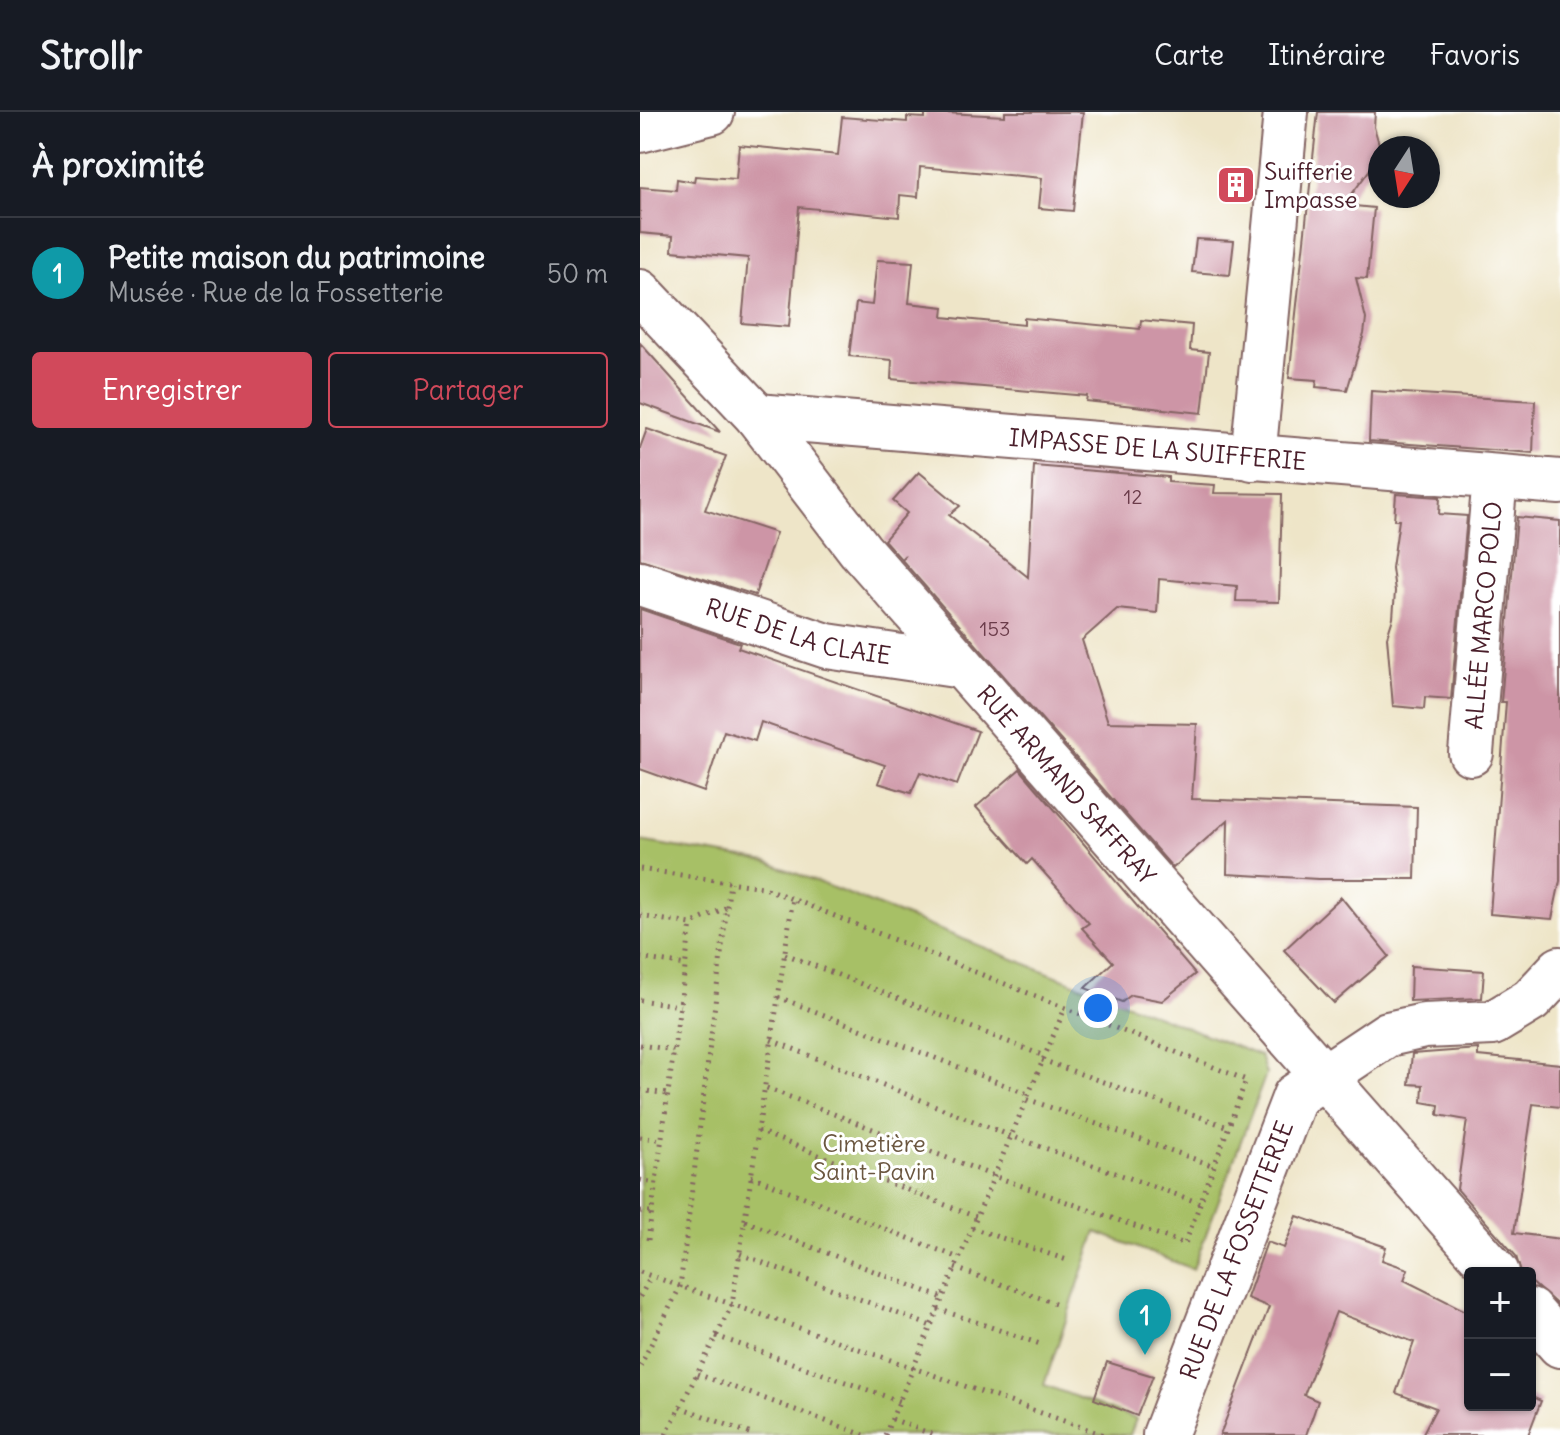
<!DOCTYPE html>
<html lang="fr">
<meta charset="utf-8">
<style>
:root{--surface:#171b24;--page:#242831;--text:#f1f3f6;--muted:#9ea1a6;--line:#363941;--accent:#d1495b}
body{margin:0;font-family:Delius,sans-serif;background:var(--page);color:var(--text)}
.controls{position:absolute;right:24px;bottom:24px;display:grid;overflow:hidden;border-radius:8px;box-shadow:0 2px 6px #0004}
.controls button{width:72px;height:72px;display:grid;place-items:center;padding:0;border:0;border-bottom:2px solid var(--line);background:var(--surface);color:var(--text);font:40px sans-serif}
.compass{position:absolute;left:728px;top:24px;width:72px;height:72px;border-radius:50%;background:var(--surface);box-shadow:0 2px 6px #0004;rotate:192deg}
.you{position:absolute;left:458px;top:896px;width:28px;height:28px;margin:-20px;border:6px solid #fff;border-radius:50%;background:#1a73e8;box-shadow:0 0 0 12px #1a73e833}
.badge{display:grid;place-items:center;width:52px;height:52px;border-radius:50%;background:var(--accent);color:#fff;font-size:26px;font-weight:700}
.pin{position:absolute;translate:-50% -66px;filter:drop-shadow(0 2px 4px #0008)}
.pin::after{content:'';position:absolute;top:42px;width:28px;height:24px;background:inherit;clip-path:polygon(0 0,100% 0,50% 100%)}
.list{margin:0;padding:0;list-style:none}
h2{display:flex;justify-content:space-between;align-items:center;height:104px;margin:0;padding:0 32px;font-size:34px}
h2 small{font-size:26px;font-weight:400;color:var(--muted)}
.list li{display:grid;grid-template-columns:52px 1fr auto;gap:24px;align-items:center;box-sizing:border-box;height:112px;padding:0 32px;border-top:2px solid var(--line)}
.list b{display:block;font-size:30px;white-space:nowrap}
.list p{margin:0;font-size:26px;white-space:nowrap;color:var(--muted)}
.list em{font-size:26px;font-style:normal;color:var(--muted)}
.actions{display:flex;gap:16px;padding:24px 32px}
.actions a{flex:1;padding:18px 0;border:2px solid var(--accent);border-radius:8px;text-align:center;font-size:28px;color:var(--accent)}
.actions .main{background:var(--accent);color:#fff}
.map{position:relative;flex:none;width:920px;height:1323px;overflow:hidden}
header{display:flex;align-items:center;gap:48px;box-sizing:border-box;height:112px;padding:0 40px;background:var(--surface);border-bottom:2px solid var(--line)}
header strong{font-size:38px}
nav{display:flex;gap:44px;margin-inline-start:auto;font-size:28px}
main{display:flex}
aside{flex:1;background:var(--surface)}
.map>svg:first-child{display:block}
.green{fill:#a7c066;stroke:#787048;stroke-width:2}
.building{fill:#cd95a6}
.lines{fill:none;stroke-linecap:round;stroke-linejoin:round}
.minor-casing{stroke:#836462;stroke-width:48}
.path{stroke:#836462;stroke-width:5;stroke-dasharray:2 6;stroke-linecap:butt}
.minor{stroke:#fff;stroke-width:44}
.labels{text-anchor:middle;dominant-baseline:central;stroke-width:6;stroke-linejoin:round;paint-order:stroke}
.number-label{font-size:20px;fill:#6b3c4a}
.poi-label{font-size:24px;fill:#4a1f2b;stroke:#fff;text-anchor:start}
.street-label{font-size:24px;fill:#4a1f2b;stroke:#fff}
.park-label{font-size:24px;fill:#6b5740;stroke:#fff}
</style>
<header>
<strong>Strollr</strong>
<nav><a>Carte</a><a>Itinéraire</a><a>Favoris</a></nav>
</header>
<main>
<aside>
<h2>À proximité<small></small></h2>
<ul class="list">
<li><span class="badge" style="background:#0f9aa8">1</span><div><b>Petite maison du patrimoine</b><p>Musée · Rue de la Fossetterie</p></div><em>50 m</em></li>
</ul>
<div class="actions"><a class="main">Enregistrer</a><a>Partager</a></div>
</aside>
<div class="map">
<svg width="920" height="1323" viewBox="0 0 920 1323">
<rect width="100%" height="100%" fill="#fff"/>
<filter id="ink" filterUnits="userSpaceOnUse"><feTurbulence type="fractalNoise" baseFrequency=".0125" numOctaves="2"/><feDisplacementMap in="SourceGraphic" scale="16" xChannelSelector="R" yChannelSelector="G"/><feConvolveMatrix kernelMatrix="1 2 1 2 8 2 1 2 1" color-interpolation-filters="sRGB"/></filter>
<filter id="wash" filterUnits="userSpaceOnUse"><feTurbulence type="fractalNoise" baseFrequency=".006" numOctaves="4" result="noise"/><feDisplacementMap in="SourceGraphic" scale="32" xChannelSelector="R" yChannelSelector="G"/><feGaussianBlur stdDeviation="1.8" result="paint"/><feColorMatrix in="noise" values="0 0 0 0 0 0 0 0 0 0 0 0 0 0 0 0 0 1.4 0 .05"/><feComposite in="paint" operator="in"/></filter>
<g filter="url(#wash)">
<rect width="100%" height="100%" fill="#eee5c8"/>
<path class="green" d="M0,729L127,750L620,944L626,962L553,1157L456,1120L404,1273L496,1307L490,1323H0Z"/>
<g id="blocks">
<g class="building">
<path d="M285,0L365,4V0H443L433,99L399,96L402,66L280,55L278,85L260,83L259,105L159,95L149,215L102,211L108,146L32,139L33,124L0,121V75L36,78L37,67L54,70L55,64L96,67L99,33L198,43L202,5L267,10V5L285,6Z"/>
<path d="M678,0H735L734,15L739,32L736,49L704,93L734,96L727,167L716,166L726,207L724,222L707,278L676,275L677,268L649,266Z"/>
<path d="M556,127L594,129L590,163L552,160Z"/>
<path d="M237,148L273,150L269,191L304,195L303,205L384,213V206L500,217L501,208L552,213L550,238L569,240L562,301L446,289L447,284L251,267L252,248L209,244L216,191L232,193Z"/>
<path d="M0,231L80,320L0,291Z"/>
<path d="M731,279L895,289L893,341L729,329Z"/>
<path d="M7,317L86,344L65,398L136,421L115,483L0,447V336Z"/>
<path d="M394,354L528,365V370L575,373L574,381L642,382L639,490L596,489L597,474L519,467L517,501L477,497L442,528L468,610L557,612L552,687L777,695L775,767H678L587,762L588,708L533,756L261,447L265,443L261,447L244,428L267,401L253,389L279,360L320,394L309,403L388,465Z"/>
<path d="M756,382L800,385L799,402L827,404L811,587L785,585L784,597L753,594L747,525L753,506L755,479L752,456L759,408H754Z"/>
<path d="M877,405L920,409V769L912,807L850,802L866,590H861Z"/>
<path d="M0,497L100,531L98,536L338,619L317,673L280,660L271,681L238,671L245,653L121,610L115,629L84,619L64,680L0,657Z"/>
<path d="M380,657L555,862L522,889L491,883L482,890L445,876L473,850L442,816L449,811L392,747L387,752L336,695Z"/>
<path d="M701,785L749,844L694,891L644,838Z"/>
<path d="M771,854L844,859L842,886L770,889Z"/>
<path d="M838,937V944L920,952V995L893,992L874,1121L920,1127V1195L890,1169V1161H881L876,1144L817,1077L827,1008L798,1003L799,993L782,990L783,973L769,972L772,942Z"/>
<path d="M657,1104L746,1135L742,1148L768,1157L764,1168L830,1201V1293H890V1284L901,1289L888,1323H782L796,1296L756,1281L774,1230L696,1200L664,1283L678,1289L666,1323H580L629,1195L607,1186L627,1130L644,1136Z"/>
<path d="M467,1250L513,1264L497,1304L454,1287Z"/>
</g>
</g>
</g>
<g filter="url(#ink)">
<use href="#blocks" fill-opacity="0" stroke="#836462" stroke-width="2"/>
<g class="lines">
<g class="minor-casing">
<g id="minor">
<path d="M0,18L72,0"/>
<path id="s1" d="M0,180L117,304L220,438L857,1161"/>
<path id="s2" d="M117,304L920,370"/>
<path d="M613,346L646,0"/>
<path id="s3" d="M0,471L187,534L322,554"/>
<path id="s4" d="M831,641L855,365"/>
<path d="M890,1199L920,1233"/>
<path id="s5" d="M525,1323L655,984L748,922L784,914L853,911L891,888L920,857"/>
</g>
</g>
<g class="path">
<path d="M0,757L122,775L606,968L545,1132L354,1064L124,975"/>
<path d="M0,804L51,812L87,795"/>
<path d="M145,842L404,944"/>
<path d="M0,846L46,853"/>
<path d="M138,885L388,982"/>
<path d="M0,888L40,894"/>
<path d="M131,928L371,1024L560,1091"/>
<path d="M0,933L34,938"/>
<path d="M402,948L588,1015"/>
<path d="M0,978L27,982"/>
<path d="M387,987L574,1054"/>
<path d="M118,1019L336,1105"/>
<path d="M0,1025L21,1028"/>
<path d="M111,1064L319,1146"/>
<path d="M0,1068L15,1071"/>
<path d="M0,1099L11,1100"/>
<path d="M105,1109L303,1186"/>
<path d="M332,1116L430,1149"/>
<path d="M8,1128L51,812"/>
<path d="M100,1142L291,1214"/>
<path d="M315,1156L415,1191"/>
<path d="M0,1160L464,1323"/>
<path d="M0,1185L11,1164"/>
<path d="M298,1197L400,1232"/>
<path d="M76,1224L259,1289"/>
<path d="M0,1254L40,1175L90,770"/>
<path d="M57,1262L224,1323"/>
<path d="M40,1295L114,1323"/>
<path d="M252,1307L294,1323"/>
<path d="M26,1323L92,1193L153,786"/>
<path d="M245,1323L425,896"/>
</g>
<use href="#minor" class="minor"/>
</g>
</g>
<defs>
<g id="building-square" transform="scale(2)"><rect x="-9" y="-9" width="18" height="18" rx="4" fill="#d1495b" stroke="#fff"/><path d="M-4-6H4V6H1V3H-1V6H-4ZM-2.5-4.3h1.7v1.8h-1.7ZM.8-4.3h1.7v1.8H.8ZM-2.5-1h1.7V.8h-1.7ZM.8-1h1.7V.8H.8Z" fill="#fff"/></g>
</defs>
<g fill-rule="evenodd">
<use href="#building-square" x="596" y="73"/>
</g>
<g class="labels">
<g class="number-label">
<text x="493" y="384">12</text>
<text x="355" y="516">153</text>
</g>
<g class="poi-label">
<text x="624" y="59">Suifferie<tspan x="624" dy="28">Impasse</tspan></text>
</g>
<g class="street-label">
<text stroke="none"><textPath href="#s2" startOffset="402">IMPASSE DE LA SUIFFERIE</textPath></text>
<text stroke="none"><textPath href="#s4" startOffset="138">ALLÉE MARCO POLO</textPath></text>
<text stroke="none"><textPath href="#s3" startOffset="166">RUE DE LA CLAIE</textPath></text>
<text stroke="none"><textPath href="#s1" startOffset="652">RUE ARMAND SAFFRAY</textPath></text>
<text stroke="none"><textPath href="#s5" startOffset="198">RUE DE LA FOSSETTERIE</textPath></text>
</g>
<g class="park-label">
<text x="234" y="1031">Cimetière<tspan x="234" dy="28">Saint-Pavin</tspan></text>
</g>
</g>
</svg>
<div class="controls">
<button>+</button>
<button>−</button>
</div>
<svg class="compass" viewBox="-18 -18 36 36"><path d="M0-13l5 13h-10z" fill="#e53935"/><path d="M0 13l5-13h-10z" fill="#9ea1a6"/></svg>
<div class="you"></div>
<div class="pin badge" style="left:505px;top:1243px;background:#0f9aa8">1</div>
</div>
</main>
